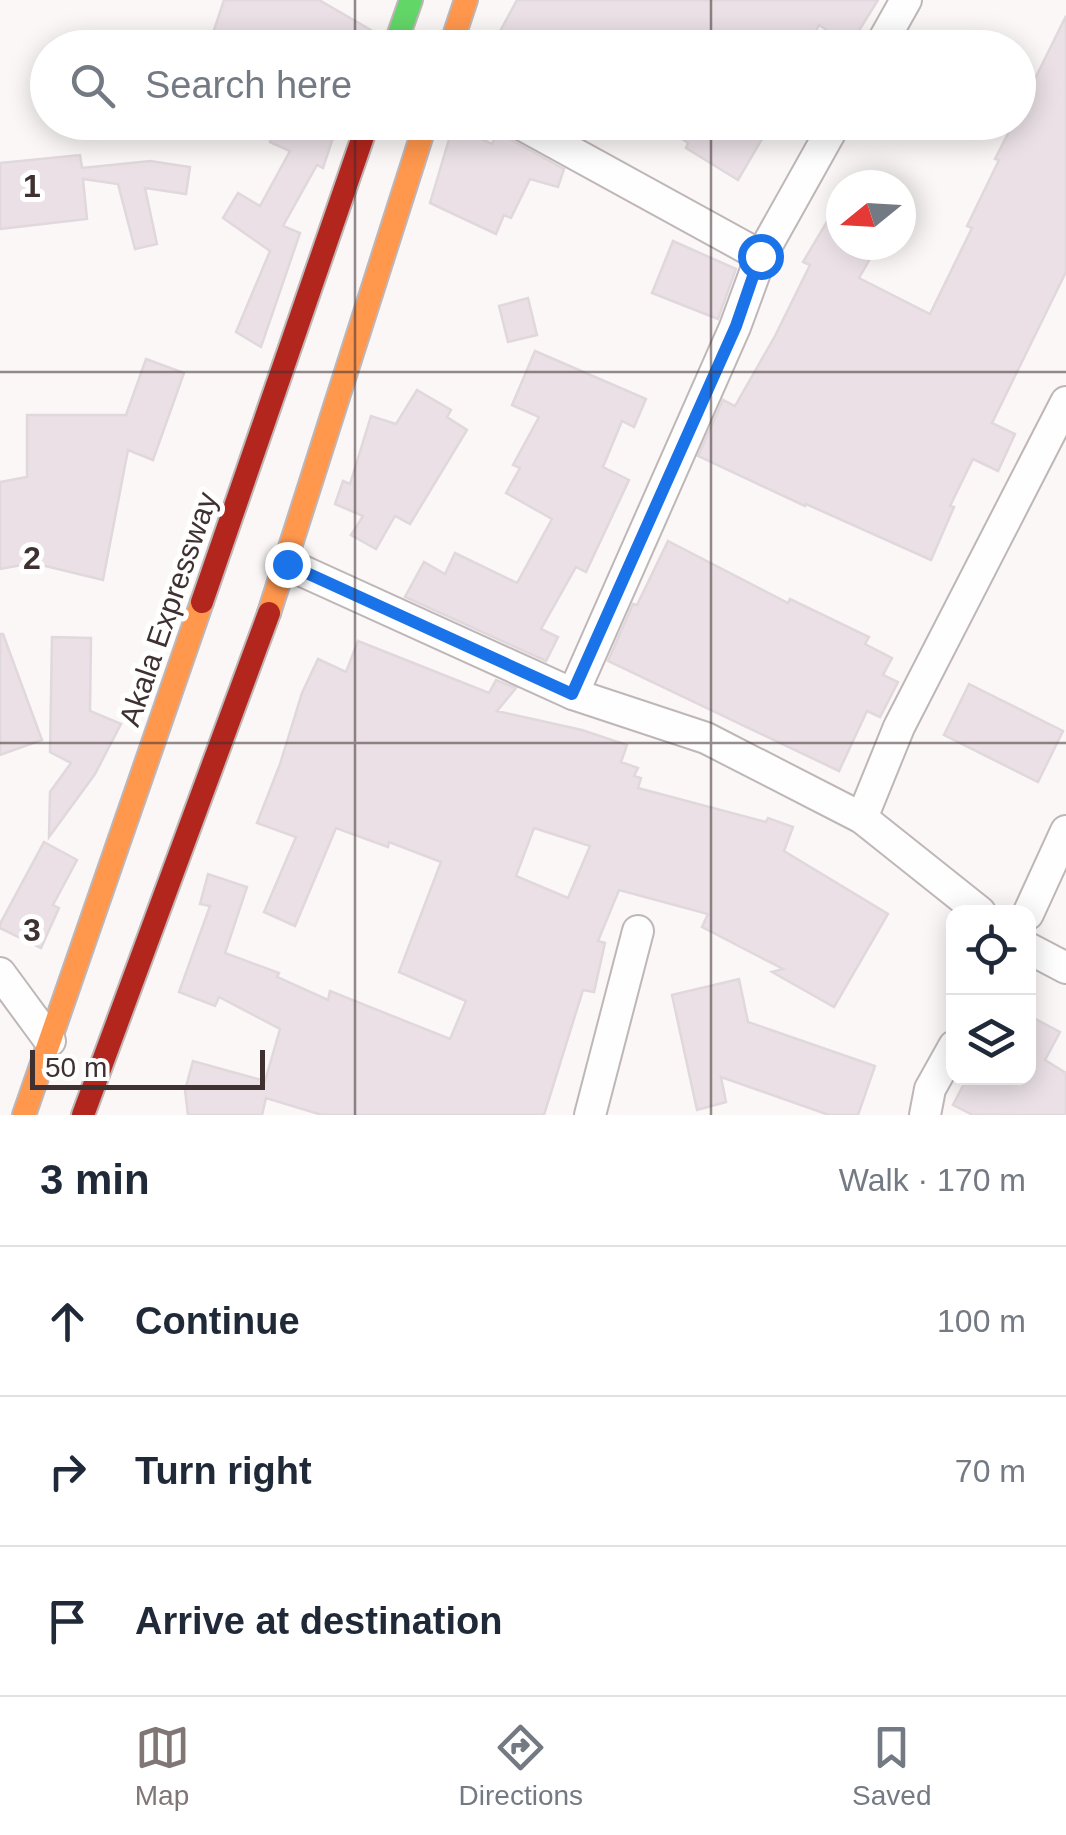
<!DOCTYPE html>
<meta charset="utf-8">
<style>
:root{--surface:#fff;--page:#f6f6f7;--text:#1f2937;--muted:#747a83;--line:#e0e1e3;--accent:#817676}
body{margin:0;font-family:Helvetica,sans-serif;background:var(--page);color:var(--text)}
.controls{position:absolute;right:30px;bottom:30px;display:grid;overflow:hidden;border-radius:20px;box-shadow:0 5px 25px #0003}
.controls button{width:90px;height:90px;display:grid;place-items:center;padding:0;border:0;border-bottom:2px solid var(--line);background:var(--surface);color:var(--text);font:50px sans-serif}
.compass{position:absolute;left:826px;top:170px;width:90px;height:90px;border-radius:50%;background:var(--surface);box-shadow:0 5px 25px #0003;rotate:252deg}
.scale{position:absolute;left:30px;bottom:25px;width:235px;box-sizing:border-box;padding-left:10px;border:5px solid #3f3031;border-top:0;font-size:28px;line-height:35px;white-space:nowrap;color:#3f3031;-webkit-text-stroke:8px #fff;paint-order:stroke}
.stop{position:absolute;width:30px;height:30px;margin:-22px;border:8px solid #1a73e8;border-radius:50%;background:#fff}
.stop.end{background:#1a73e8;border-color:#fff;box-shadow:0 2px 10px #0008}
.list{margin:0;padding:0;list-style:none}
h2{display:flex;justify-content:space-between;align-items:center;height:130px;margin:0;padding:0 40px;font-size:42px}
h2 small{font-size:32px;font-weight:400;color:var(--muted)}
.list li{display:grid;grid-template-columns:65px 1fr auto;gap:30px;align-items:center;box-sizing:border-box;height:150px;padding:0 40px;border-top:2px solid var(--line)}
.list b{display:block;font-size:38px;white-space:nowrap}
.list em{font-size:32px;font-style:normal;color:var(--muted)}
.icon{flex:none;width:55px;height:55px;fill:none;stroke:currentColor;stroke-width:2;stroke-linecap:round;stroke-linejoin:round}
.map{position:relative;flex:none;width:1066px;height:1115px;overflow:hidden}
.search{position:absolute;background:var(--surface);box-shadow:0 5px 25px #0003;left:30px;right:30px;top:30px;height:110px;display:flex;align-items:center;gap:25px;box-sizing:border-box;padding:0 35px;border-radius:55px;color:var(--muted);font-size:38px}
.sheet{height:580px;background:var(--surface)}
nav{display:flex;justify-content:space-around;align-items:center;box-sizing:border-box;height:140px;border-top:2px solid var(--line);background:var(--surface);font-size:28px;color:var(--muted)}
nav a{display:grid;justify-items:center;gap:5px}
nav .on{color:var(--accent)}
.map>svg:first-child{display:block}
.building{fill:#eae0e5;stroke:#e0d8dc;stroke-width:2.5;fill-rule:evenodd}
.lines{fill:none;stroke-linecap:round;stroke-linejoin:round}
.street-casing{stroke:#bfb6b7;stroke-width:34}
.fast-casing{stroke:#bfb6b7;stroke-width:26}
.slow-casing{stroke:#bfb6b7;stroke-width:26}
.jam-casing{stroke:#bfb6b7;stroke-width:26}
.street{stroke:#fefefe;stroke-width:30}
.fast{stroke:#63d668;stroke-width:22}
.slow{stroke:#ff974d;stroke-width:22}
.jam{stroke:#b3261e;stroke-width:22}
.route{stroke:#1a73e8;stroke-width:12}
.grid{fill:none;stroke:#3f3031;stroke-width:2.5;stroke-opacity:0.55}
.labels{text-anchor:middle;dominant-baseline:central;stroke-width:10;stroke-linejoin:round;paint-order:stroke}
.street-label{font-size:30px;fill:#3f3031;stroke:#fff}
.grid-label{font-size:32px;text-anchor:middle;font-weight:bold;fill:#3f3031;stroke:#fff;stroke-width:10;stroke-linejoin:round;paint-order:stroke}
</style>
<div class="map">
<svg width="1066" height="1115" viewBox="0 0 1066 1115">
<rect width="100%" height="100%" fill="#fbf7f7"/>
<g class="building">
<path d="M224,0H319L371,30L367,48H208Z"/>
<path d="M517,0H878L850,45L819,25L807,48H491Z"/>
<path d="M1066,16V272L992,423L1015,434L998,471L973,459L950,506L954,507L931,560L806,504L805,506L698,456L723,400L735,406L775,336L810,265L803,262L841,198V245H878L859,278L930,314L972,228L967,226L999,160L995,159L1014,122H1018V113Z"/>
<path d="M278,122H298L333,138L323,168L317,165L283,226L300,233L261,347L236,332L270,251L223,218L238,193L260,206L290,151L270,142Z"/>
<path d="M659,122H772L738,180L686,148L688,143Z"/>
<path d="M453,126L492,144L499,127L508,138L564,169L558,187L530,179L511,218L504,215L496,234L430,203Z"/>
<path d="M80,155L82,168L150,161L190,167L186,194L145,188L157,244L135,249L118,184L83,179L87,219L0,229V163Z"/>
<path d="M673,241L736,269L718,319L652,293Z"/>
<path d="M528,298L537,335L508,342L499,306Z"/>
<path d="M535,351L646,399L634,427L622,421L603,467L629,480L586,572L576,567L541,629L558,637L546,661L405,597L424,562L445,574L455,553L517,583L552,519L506,493L520,468L513,465L539,417L512,405Z"/>
<path d="M146,359L184,373L153,460L128,450L103,580L33,563L0,569V482L27,477V415H126Z"/>
<path d="M417,390L451,410L447,417L467,430L410,524L395,516L376,549L351,535L363,516L335,504L343,481L350,484L371,416L396,424Z"/>
<path d="M668,541L788,603L790,599L869,637L865,644L892,658L883,675L898,682L880,717L867,711L839,771L608,661L633,604L637,605Z"/>
<path d="M0,634H3L42,740L0,755Z"/>
<path d="M52,637L91,638L90,711L121,724L95,774L49,837L50,792L71,763L50,752Z"/>
<path d="M358,641L489,693L496,680L516,688L497,711L582,730L627,745L621,762L638,768L634,776L641,778L638,788L766,822L768,818L793,827L784,851L888,914L834,1007L772,972L783,969L702,927L708,914L619,890L598,941L605,943L594,992L583,990L544,1115H322L266,1098L262,1115H188L185,1090L193,1061L265,1081L280,1029L219,997L215,1006L179,992L210,906L200,904L208,874L247,887L225,953L279,973L277,977L328,1000L330,991L450,1039L466,1001L399,972L441,862L389,842L388,847L336,828L295,926L264,912L296,837L257,823L280,764L302,693L318,659L346,672ZM534,828L590,846L568,898L516,876Z"/>
<path d="M969,684L1063,731L1038,782L944,735Z"/>
<path d="M44,842L77,860L53,905L59,908L41,948L0,928V924Z"/>
<path d="M739,979L748,1022L875,1066L858,1115H829L721,1077L726,1102L697,1110L672,995Z"/>
<path d="M1028,1015L1060,1032L1045,1060L1066,1073V1115H973L953,1105L967,1078H1028Z"/>
</g>
<g class="lines">
<g class="street-casing">
<g id="street">
<path d="M879,48L906,0"/>
<path d="M517,122L761,256"/>
<path d="M287,564L573,694L706,738L862,818L980,912"/>
<path d="M573,694L735,327L761,256L836,122"/>
<path d="M862,818L899,727L1066,402"/>
<path d="M1028,914L1066,831"/>
<path d="M1028,948L1066,968"/>
<path d="M0,973L50,1041"/>
<path d="M590,1115L638,931"/>
<path d="M925,1115L930,1089L954,1046"/>
</g>
</g>
<g class="fast-casing">
<path id="fast" d="M394,48L411,0"/>
</g>
<g class="slow-casing">
<g id="slow">
<path d="M450,48L466,0"/>
<path d="M269,613L426,122"/>
<path d="M24,1115L202,602"/>
</g>
</g>
<g class="jam-casing">
<g id="jam">
<path d="M202,602L368,122"/>
<path d="M83,1115L269,613"/>
</g>
</g>
<use href="#street" class="street"/>
<use href="#fast" class="fast"/>
<use href="#slow" class="slow"/>
<use href="#jam" class="jam"/>
</g>
<g class="lines">
<path class="route" d="M287,564L572,694L736,326L760,256"/>
</g>
<path class="grid" d="M355,0V48M711,0V48M355,122V1115M711,122V1115M0,372H1066M0,743H1066"/>
<g class="labels">
<g class="street-label">
<text transform="translate(168 609) rotate(-71)">Akala Expressway</text>
</g>
</g>
<g class="grid-label">
<text x="32" y="197">1</text>
<text x="32" y="569">2</text>
<text x="32" y="941">3</text>
</g>
</svg>
<div class="controls">
<button><svg class="icon" aria-label="locate" viewBox="0 0 24 24"><circle cx="12" cy="12" r="6"/><path d="M12 2v4M12 18v4M2 12h4M18 12h4"/></svg></button>
<button><svg class="icon" aria-label="layers" viewBox="0 0 24 24"><path d="M12 4l9 5-9 5-9-5zM3 14l9 5 9-5"/></svg></button>
</div>
<svg class="compass" viewBox="-18 -18 36 36"><path d="M0-13l5 13h-10z" fill="#e53935"/><path d="M0 13l5-13h-10z" fill="#747a83"/></svg>
<div class="scale">50 m</div>
<div class="stop" style="left:760px;top:256px"></div>
<div class="stop end" style="left:287px;top:564px"></div>
<div class="search"><svg class="icon" aria-label="search" viewBox="0 0 24 24"><circle cx="10" cy="10" r="6"/><path d="M15 15l6 6"/></svg>Search here</div>
</div>
<section class="sheet">
<h2>3 min<small>Walk · 170 m</small></h2>
<ul class="list">
<li><svg class="icon" aria-label="ahead" viewBox="0 0 24 24"><path d="M12 20V5M6 11l6-6 6 6"/></svg><div><b>Continue</b></div><em>100 m</em></li>
<li><svg class="icon" aria-label="right" viewBox="0 0 24 24"><path d="M7 20v-9h11M14 6l5 5-5 5"/></svg><div><b>Turn right</b></div><em>70 m</em></li>
<li><svg class="icon" aria-label="arrive" viewBox="0 0 24 24"><path d="M6 21V4h12l-3 4 3 4H6"/></svg><div><b>Arrive at destination</b></div></li>
</ul>
</section>
<nav>
<a class="on"><svg class="icon" aria-label="map" viewBox="0 0 24 24"><path d="M3 6l6-2 6 2 6-2v14l-6 2-6-2-6 2zM9 4v14M15 6v14"/></svg>Map</a>
<a><svg class="icon" aria-label="directions" viewBox="0 0 24 24"><path d="M12 3l9 9-9 9-9-9zM9 14v-3h6M13 9l2 2-2 2"/></svg>Directions</a>
<a><svg class="icon" aria-label="saved" viewBox="0 0 24 24"><path d="M7 4h10v16l-5-4-5 4z"/></svg>Saved</a>
</nav>
